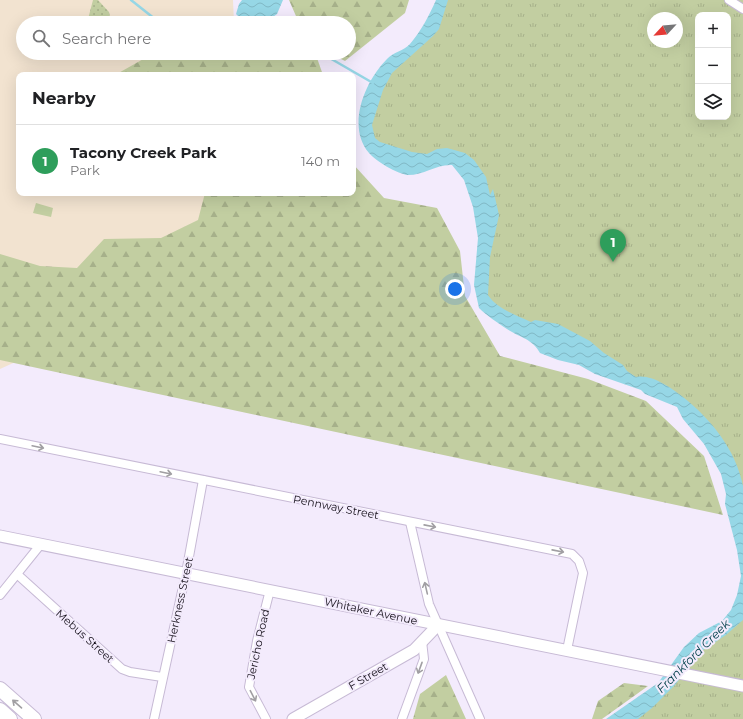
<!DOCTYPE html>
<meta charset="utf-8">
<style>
:root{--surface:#fff;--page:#f2f2f2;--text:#202124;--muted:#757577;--line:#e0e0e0;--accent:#db2777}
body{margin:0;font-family:Montserrat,sans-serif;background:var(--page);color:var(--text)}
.controls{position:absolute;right:12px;top:12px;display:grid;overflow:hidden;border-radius:8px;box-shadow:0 4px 16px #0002}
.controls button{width:36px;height:36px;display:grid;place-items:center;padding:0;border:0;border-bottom:1px solid var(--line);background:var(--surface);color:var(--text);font:20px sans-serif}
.compass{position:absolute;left:647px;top:12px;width:36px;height:36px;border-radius:50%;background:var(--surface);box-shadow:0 4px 16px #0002;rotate:244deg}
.you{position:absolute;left:455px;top:289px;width:14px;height:14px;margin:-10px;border:3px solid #fff;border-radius:50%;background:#1a73e8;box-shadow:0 0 0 6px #1a73e833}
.badge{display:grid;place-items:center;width:26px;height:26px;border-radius:50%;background:var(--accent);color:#fff;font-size:13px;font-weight:700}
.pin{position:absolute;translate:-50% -33px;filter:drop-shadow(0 1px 2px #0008)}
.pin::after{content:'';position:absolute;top:21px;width:14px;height:12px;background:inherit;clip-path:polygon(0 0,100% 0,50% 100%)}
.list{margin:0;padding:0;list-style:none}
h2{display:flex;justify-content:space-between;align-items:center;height:52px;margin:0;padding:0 16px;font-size:17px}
h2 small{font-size:13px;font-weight:400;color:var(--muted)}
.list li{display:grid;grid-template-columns:26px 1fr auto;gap:12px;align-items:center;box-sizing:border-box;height:72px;padding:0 16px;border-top:1px solid var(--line)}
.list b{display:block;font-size:15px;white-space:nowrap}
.list p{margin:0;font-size:13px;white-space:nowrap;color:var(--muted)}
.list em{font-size:13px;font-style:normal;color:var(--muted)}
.icon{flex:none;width:22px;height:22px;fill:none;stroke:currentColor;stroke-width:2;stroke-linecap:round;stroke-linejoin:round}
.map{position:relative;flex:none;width:743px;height:719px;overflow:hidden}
.search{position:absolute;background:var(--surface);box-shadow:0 4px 16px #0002;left:16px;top:16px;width:340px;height:44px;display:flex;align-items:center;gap:10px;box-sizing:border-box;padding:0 14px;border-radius:22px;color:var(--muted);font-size:15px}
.panel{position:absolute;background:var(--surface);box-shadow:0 4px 16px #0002;left:16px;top:72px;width:340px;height:124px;border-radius:8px}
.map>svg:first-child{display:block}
.medical{fill:#f2e3d0}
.grass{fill:url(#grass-dots)}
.forest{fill:url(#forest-firs)}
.park{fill:url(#park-tufts);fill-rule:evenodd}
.pitch{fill:#c2cea1}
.water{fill:url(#water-waves)}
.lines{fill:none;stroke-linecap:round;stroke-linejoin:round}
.stream{stroke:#96d7e6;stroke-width:2.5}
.street-casing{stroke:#c7bad5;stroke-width:10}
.secondary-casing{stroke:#c7bad5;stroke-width:13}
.highway-casing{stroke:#c7bad5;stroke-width:16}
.street{stroke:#fff;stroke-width:8}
.secondary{stroke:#fff;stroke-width:11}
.highway{stroke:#fff;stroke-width:14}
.oneway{stroke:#a19fa3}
.labels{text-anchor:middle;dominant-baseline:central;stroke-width:4;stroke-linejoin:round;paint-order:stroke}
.street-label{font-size:11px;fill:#15101a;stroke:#f3ebfc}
.water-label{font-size:12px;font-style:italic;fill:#05424d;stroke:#f3ebfc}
</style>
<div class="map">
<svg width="743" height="719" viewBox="0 0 743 719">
<defs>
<pattern id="grass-dots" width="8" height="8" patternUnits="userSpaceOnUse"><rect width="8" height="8" fill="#c2cea1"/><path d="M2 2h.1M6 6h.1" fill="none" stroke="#a6b08a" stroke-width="1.8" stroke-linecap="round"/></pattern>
<pattern id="forest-firs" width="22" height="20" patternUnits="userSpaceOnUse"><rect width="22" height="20" fill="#c2cea1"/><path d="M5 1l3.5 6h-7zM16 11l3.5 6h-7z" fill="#a6b08a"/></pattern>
<pattern id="park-tufts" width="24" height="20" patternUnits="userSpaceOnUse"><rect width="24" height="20" fill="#c2cea1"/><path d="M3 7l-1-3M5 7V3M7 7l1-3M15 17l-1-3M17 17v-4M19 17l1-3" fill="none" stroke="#a6b08a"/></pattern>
<pattern id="water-waves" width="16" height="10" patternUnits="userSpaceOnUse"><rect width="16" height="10" fill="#96d7e6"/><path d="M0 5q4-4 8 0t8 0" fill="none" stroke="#80b8c5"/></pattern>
</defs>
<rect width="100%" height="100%" fill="#f3ebfc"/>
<path class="medical" d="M0,0H233L234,23H23V53H235L236,75H19V193H212L202,221L55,344L0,369Z"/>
<path class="grass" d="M93,0H98L109,12L111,21L110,23H87Z"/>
<g class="forest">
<path d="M289,0H409L405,13L345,61L329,53H349V23H299Z"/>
<path d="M154,53H300L317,58L323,75H115Z"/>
<path d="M353,164L384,198L437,208L460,251L465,296L500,356L588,379L646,401L704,456L723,515L0,360V254L40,266L77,268L104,239L161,238L198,220L205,193H353Z"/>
<path d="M446,675L466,719H413L420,694Z"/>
<path d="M624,683L648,686L602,719H592L598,701Z"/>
</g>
<g class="park">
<path d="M438,0H743V525L735,480L690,411L578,361L555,356L482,305L484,220L453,153L389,162L366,138L367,97L421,38ZM698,15H728V117H698ZM653,18H677V42H653Z"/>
<path d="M743,597V719H614L643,700L741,604Z"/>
</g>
<path class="pitch" d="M36,203L53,208L51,217L33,213Z"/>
<g class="water">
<path d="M242,0H283L277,14L266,22L240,18L236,14L239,4Z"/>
<path d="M436,0H448L439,29L433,36L392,73L383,90L372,125L375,138L380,142L412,152L427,154L437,149L447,148L465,153L474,160L486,177L490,195L493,189L499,215L490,257L488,295C497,309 516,315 531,322L535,320L558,324L590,341L604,353L623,365L627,371L636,377C652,374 671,388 683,397C711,419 736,450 743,486C743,498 743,513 743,526C743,557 743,589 743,620L726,635L700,652L675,685L652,708L638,719H606L658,683L684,647L699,633L722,621L731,610L737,595L741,576L737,550L725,504L726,494L721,474L704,444L683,419L677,407L645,394L641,390L595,374L579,365L558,360L540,353C533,339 519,337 507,329C498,323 487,316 479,308L474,285L478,238L473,207L464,180L452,165C437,164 424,175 408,175C397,174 376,161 369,153C346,126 365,81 387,59C393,52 404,51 410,44C421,31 429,16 436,0Z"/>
</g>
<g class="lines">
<g class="stream">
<path d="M131,0L160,23"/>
<path d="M321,53L373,83"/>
</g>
<g class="street-casing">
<g id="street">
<path d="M729,0L743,9"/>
<path d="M0,439L572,554L579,561L583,573L567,650"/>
<path d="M410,522L429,604L480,719"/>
<path d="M18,575L122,669L130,672L162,677"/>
<path d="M0,595L41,544"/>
<path d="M154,719L186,573L203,480"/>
<path d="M266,719L249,687L257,641L270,590"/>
<path d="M402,719L424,659L422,641"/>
</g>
</g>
<g class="secondary-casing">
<g id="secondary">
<path d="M0,536L743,686"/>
<path d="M293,719L414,650L438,625"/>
</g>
</g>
<g class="highway-casing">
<g id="highway">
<path d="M0,689L34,719"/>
<path d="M0,710L10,719"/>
</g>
</g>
<use href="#street" class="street"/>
<use href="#secondary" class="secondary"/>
<use href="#highway" class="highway"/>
</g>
<defs><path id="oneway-shaft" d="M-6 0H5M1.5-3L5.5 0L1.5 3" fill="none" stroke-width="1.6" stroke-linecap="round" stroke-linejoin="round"/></defs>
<g class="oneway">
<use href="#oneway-shaft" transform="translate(38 447) rotate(12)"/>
<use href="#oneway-shaft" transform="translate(166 473) rotate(12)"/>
<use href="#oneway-shaft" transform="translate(430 526) rotate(11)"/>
<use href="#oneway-shaft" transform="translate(558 551) rotate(11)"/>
<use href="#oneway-shaft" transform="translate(426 588) rotate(-103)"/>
<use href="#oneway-shaft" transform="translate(420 668) rotate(110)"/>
<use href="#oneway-shaft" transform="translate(253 696) rotate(63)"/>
<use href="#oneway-shaft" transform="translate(17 704) rotate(-139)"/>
</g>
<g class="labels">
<g class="street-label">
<text transform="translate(336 507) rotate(11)">Pennway Street</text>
<text transform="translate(180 600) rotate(-78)">Herkness Street</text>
<text transform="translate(371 611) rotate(12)">Whitaker Avenue</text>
<text transform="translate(85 636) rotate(42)">Mebus Street</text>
<text transform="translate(258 644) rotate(-78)">Jericho Road</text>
<text transform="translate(368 676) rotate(-30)">F Street</text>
</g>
<g class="water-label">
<text transform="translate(693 656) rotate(-45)">Frankford Creek</text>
</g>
</g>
</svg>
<div class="controls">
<button>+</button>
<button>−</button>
<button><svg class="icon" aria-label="layers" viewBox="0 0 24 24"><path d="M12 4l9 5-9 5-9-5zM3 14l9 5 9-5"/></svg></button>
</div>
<svg class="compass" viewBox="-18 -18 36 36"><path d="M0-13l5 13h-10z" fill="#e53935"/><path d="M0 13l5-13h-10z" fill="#757577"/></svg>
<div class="you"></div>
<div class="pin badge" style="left:613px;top:262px;background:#2e9e5b">1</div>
<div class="search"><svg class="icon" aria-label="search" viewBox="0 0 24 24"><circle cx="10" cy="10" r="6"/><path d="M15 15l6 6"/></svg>Search here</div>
<section class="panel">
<h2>Nearby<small></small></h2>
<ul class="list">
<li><span class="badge" style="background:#2e9e5b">1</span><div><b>Tacony Creek Park</b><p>Park</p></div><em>140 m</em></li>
</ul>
</section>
</div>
